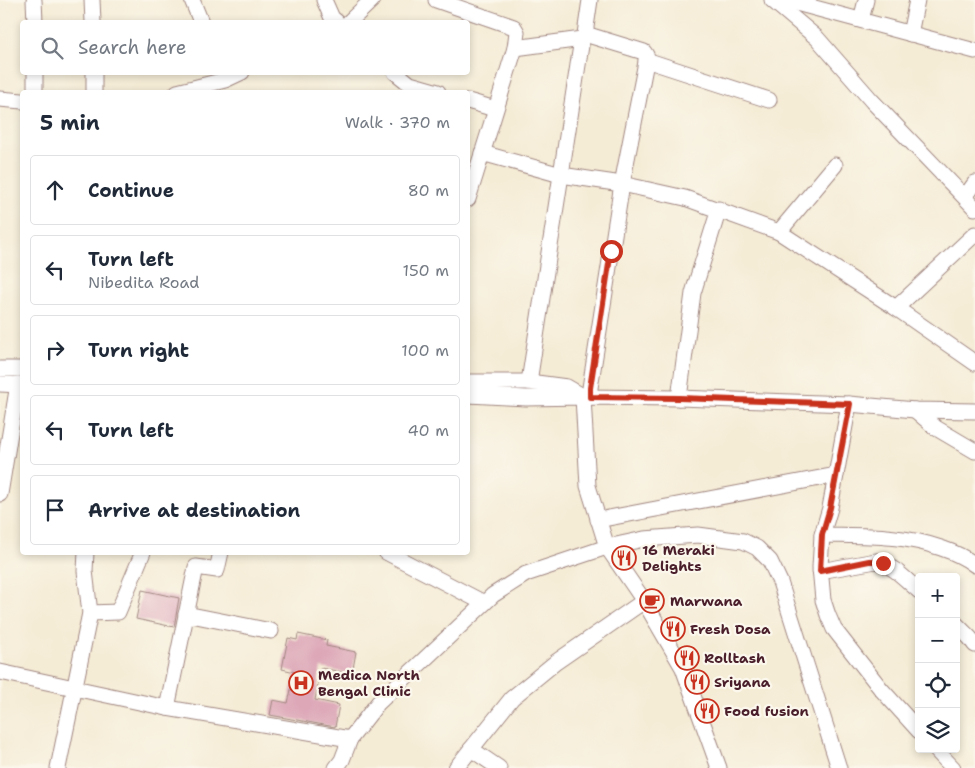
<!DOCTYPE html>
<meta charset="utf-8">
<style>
:root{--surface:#fff;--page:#f2f2f3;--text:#1f2937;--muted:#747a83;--line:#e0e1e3}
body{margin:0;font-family:"Shantell Sans",sans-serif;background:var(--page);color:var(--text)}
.controls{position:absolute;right:15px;bottom:15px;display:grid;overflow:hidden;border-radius:5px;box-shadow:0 2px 8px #0003}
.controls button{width:45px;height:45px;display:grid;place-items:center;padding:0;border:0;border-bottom:1px solid var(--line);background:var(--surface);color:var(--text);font:25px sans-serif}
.stop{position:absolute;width:15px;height:15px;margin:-11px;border:4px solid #c8321e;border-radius:50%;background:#fff}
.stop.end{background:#c8321e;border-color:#fff;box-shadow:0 1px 5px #0008}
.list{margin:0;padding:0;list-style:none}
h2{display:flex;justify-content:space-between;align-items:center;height:65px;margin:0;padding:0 20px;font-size:21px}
h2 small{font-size:16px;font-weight:400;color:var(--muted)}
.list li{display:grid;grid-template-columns:32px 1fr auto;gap:15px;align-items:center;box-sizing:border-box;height:70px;margin:0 10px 10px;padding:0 10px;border:1px solid var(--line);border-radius:5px}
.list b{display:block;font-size:19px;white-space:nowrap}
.list p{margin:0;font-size:16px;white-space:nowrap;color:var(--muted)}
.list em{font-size:16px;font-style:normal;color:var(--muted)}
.icon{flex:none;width:28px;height:28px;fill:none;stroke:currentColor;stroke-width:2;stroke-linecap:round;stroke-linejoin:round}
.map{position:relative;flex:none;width:975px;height:768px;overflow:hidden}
.search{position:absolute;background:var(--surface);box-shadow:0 2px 8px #0003;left:20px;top:20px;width:450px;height:55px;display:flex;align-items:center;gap:12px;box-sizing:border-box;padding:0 18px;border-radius:5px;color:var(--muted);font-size:19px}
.panel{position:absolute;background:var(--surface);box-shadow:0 2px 8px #0003;left:20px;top:90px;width:450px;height:465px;border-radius:5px}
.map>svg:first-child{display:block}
.building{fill:#dda7b8}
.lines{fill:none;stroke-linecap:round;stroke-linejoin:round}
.minor-casing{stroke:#a08680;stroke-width:17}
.minor{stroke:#fff;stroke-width:15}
.route{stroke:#c8321e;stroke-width:6}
.labels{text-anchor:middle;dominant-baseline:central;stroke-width:4.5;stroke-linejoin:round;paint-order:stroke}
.poi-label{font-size:14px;font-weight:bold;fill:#4a1f2b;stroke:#fbf7ec;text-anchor:start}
</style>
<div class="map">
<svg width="975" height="768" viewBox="0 0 975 768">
<rect width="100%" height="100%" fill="#fbf7ec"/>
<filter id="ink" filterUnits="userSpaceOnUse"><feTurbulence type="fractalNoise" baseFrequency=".02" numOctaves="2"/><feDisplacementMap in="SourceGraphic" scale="10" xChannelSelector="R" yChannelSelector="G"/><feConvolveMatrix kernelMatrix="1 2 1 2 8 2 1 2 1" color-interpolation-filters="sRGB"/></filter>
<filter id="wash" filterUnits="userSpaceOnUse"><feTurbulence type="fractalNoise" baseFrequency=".0096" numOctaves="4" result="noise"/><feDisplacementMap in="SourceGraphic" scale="20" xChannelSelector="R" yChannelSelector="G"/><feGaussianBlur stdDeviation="1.12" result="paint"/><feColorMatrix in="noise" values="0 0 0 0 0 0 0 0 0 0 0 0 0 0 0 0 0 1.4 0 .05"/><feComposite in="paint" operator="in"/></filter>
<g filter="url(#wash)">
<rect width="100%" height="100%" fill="#f5ecd6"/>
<g id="blocks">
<g class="building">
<path d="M142,590L179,598L174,627L136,619Z"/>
<path d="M298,634L327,640L326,646L356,652L352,674L321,668L315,700L339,705L335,727L270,715L273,700L288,703L295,672L282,669L288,638L297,640Z"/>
</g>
</g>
</g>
<g filter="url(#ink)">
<use href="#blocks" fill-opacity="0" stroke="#a08680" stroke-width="1"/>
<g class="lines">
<g class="minor-casing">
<g id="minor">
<path d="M34,0L35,22"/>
<path d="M92,0L93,22"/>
<path d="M192,0L201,22"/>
<path d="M324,0L332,18L337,22"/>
<path d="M436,0L514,27L517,32L515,48L468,199"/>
<path d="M772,0L817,38L872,101L975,208"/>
<path d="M785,0L975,51"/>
<path d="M861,20L866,0"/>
<path d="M349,22L372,0"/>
<path d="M585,34L644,52L646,55L647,57L622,184L590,388V397"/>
<path d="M910,34L917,0"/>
<path d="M515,48L582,39L585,34L590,0"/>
<path d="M646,60L769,100"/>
<path d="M35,72V92"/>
<path d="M94,72V92"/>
<path d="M395,72L410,84L438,92"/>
<path d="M177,92L225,80L242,72"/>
<path d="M0,99L22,101"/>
<path d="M468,101L495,109"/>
<path d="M482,153L561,175L622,184L685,198L779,232L896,308L975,363"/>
<path d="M965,197L975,183"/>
<path d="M779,232L835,165"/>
<path d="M896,308L975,234"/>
<path d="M0,369H22"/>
<path d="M468,382H529L567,387L579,394"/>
<path d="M529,382L582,39"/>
<path d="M0,384L22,385"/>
<path d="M468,395L526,398L583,397L679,398L849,404L915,410L975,411"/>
<path d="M583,397L588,486L607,547L644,601L683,668L719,768"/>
<path d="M679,398L693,293L719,209"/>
<path d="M849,404L830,508L822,535L820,567L823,600L828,615L834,629L881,689L919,731"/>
<path d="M915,410L936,428L975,451"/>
<path d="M0,494L18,384"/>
<path d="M598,520L836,475"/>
<path d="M822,535C863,536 901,534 941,548C953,552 965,557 975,565"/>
<path d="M386,552L484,603"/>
<path d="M820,571L876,561C893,565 906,580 919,591"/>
<path d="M90,613L118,612L143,552"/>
<path d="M186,614L271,631"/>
<path d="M956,624L970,638L975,645"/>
<path d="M0,672L167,708L350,739"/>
<path d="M167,708L196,567L217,570L221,552"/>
<path d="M471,749L499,768"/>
<path d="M935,749L953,768"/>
<path d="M58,768L90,613L85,571L86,552"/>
<path d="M336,768L342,760L350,739L378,703L493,595L526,574L607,547L644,539L698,535L743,541L757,548L770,561L780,582L839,768"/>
<path d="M456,768L512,698L556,662L644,601"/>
</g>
</g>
<use href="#minor" class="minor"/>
</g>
</g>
<g class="lines" filter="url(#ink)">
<path class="route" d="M611,251L590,388V397L679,398L850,404L830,508L822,535L820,571L869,561H876L883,563"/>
</g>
<defs>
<g id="restaurant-ring" transform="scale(1.25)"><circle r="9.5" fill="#fbf7ec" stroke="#c8321e" stroke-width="1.5"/><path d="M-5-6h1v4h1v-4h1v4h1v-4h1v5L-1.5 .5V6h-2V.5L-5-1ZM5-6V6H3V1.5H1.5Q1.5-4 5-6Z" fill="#c8321e"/></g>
<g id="cafe-ring" transform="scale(1.25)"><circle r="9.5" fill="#fbf7ec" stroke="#c8321e" stroke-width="1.5"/><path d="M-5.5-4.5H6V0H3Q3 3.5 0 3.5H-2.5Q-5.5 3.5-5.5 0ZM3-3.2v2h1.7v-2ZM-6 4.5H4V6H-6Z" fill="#c8321e"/></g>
<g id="hospital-ring" transform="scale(1.25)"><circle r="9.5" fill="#fbf7ec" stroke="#c8321e" stroke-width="1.5"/><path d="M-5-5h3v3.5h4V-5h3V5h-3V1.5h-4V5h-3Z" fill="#c8321e"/></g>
</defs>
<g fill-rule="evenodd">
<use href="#restaurant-ring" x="624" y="558"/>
<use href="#cafe-ring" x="652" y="601"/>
<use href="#restaurant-ring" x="673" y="629"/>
<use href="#restaurant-ring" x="687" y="658"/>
<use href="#restaurant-ring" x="697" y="682"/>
<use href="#hospital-ring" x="301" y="683"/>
<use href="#restaurant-ring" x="707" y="711"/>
</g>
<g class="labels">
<g class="poi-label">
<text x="642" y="550">16 Meraki<tspan x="642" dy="16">Delights</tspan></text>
<text x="670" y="601">Marwana</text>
<text x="690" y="629">Fresh Dosa</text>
<text x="704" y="658">Rolltash</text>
<text x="318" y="675">Medica North<tspan x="318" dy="16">Bengal Clinic</tspan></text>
<text x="714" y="682">Sriyana</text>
<text x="724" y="711">Food fusion</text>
</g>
</g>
</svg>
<div class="controls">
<button>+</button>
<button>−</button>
<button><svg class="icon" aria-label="locate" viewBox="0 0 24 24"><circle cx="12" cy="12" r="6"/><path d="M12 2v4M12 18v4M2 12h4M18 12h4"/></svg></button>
<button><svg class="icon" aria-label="layers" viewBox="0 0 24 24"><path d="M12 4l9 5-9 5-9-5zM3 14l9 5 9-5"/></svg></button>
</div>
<div class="stop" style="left:611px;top:251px"></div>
<div class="stop end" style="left:883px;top:563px"></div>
<div class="search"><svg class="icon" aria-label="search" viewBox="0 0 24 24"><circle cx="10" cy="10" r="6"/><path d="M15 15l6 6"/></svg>Search here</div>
<section class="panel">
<h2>5 min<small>Walk · 370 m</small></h2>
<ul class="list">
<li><svg class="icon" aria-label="ahead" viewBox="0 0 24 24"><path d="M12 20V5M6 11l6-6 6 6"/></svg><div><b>Continue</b></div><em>80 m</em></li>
<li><svg class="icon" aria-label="left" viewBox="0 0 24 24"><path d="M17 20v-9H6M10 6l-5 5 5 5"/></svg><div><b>Turn left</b><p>Nibedita Road</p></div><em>150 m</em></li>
<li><svg class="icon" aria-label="right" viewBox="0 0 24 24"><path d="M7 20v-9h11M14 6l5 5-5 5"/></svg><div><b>Turn right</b></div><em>100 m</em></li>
<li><svg class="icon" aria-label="left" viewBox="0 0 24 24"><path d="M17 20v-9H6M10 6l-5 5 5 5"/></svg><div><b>Turn left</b></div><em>40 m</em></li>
<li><svg class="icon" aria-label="arrive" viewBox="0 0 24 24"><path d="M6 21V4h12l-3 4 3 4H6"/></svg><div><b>Arrive at destination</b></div></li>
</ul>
</section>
</div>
